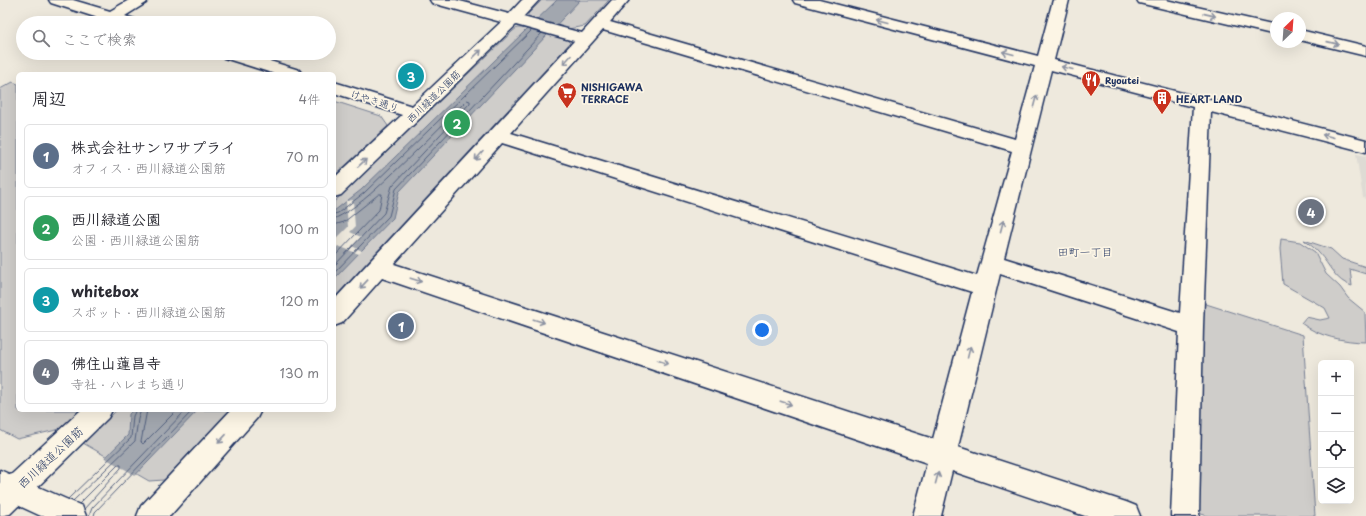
<!DOCTYPE html>
<html lang="ja">
<meta charset="utf-8">
<style>
:root{--surface:#fff;--page:#f7f7f7;--text:#2b2b33;--muted:#7c7c81;--line:#e1e1e2;--accent:#d93025}
body{margin:0;font-family:"Playpen Sans","Klee One",sans-serif;background:var(--page);color:var(--text)}
.controls{position:absolute;right:12px;bottom:12px;display:grid;overflow:hidden;border-radius:6px;box-shadow:0 4px 16px #0002}
.controls button{width:36px;height:36px;display:grid;place-items:center;padding:0;border:0;border-bottom:1px solid var(--line);background:var(--surface);color:var(--text);font:20px sans-serif}
.compass{position:absolute;left:1270px;top:12px;width:36px;height:36px;border-radius:50%;background:var(--surface);box-shadow:0 4px 16px #0002;rotate:25deg}
.you{position:absolute;left:762px;top:330px;width:14px;height:14px;margin:-10px;border:3px solid #fff;border-radius:50%;background:#1a73e8;box-shadow:0 0 0 6px #1a73e833}
.badge{display:grid;place-items:center;width:26px;height:26px;border-radius:50%;background:var(--accent);color:#fff;font-size:13px;font-weight:700}
.pin{position:absolute;translate:-50% -50%;border:2px solid #fff;box-shadow:0 1px 4px #0006}
.list{margin:0;padding:0;list-style:none}
h2{display:flex;justify-content:space-between;align-items:center;height:52px;margin:0;padding:0 16px;font-size:17px}
h2 small{font-size:13px;font-weight:400;color:var(--muted)}
.list li{display:grid;grid-template-columns:26px 1fr auto;gap:12px;align-items:center;box-sizing:border-box;height:64px;margin:0 8px 8px;padding:0 8px;border:1px solid var(--line);border-radius:6px}
.list b{display:block;font-size:15px;white-space:nowrap}
.list p{margin:0;font-size:13px;white-space:nowrap;color:var(--muted)}
.list em{font-size:13px;font-style:normal;color:var(--muted)}
.icon{flex:none;width:22px;height:22px;fill:none;stroke:currentColor;stroke-width:2;stroke-linecap:round;stroke-linejoin:round}
.map{position:relative;flex:none;width:1366px;height:516px;overflow:hidden}
.search{position:absolute;background:var(--surface);box-shadow:0 4px 16px #0002;left:16px;top:16px;width:320px;height:44px;display:flex;align-items:center;gap:10px;box-sizing:border-box;padding:0 14px;border-radius:22px;color:var(--muted);font-size:15px}
.panel{position:absolute;background:var(--surface);box-shadow:0 4px 16px #0002;left:16px;top:72px;width:320px;height:340px;border-radius:6px}
.map>svg:first-child{display:block}
.built{fill:#dedbd4}
.green{fill:#cfcdca;stroke:#757e94}
.water{fill:#a2a7af;stroke:#6c778f}
.pier{fill:#eee9dd}
.lines{fill:none;stroke-linecap:round;stroke-linejoin:round}
.shore{stroke:#515f7e;stroke-width:1}
.minor-casing{stroke:#1b2f5e;stroke-width:3}
.tertiary-casing{stroke:#1b2f5e;stroke-width:3}
.minor{fill:#fcf5e5;fill-rule:evenodd}
.tertiary{fill:#fcf5e5;fill-rule:evenodd}
.oneway{stroke:#8c92a2}
.labels{text-anchor:middle;dominant-baseline:central;stroke-width:3.5;stroke-linejoin:round;paint-order:stroke}
.far-poi-label{font-size:9px;font-weight:bold;fill:#1b2f5e;stroke:#fcf5e5;text-anchor:start}
.poi-label{font-size:10px;font-weight:bold;fill:#1b2f5e;stroke:#fcf5e5;text-anchor:start}
.street-label{font-size:10px;fill:#1b2f5e;stroke:#fcf5e5}
.neighbourhood-label{font-size:11px;fill:#1b2f5e;stroke:#fcf5e5}
.near-street-label{font-size:12px;fill:#1b2f5e;stroke:#fcf5e5}
</style>
<div class="map">
<svg width="1366" height="516" viewBox="0 0 1366 516">
<rect width="100%" height="100%" fill="#eee9dd"/>
<filter id="ink" filterUnits="userSpaceOnUse"><feTurbulence type="fractalNoise" baseFrequency=".025" numOctaves="2"/><feDisplacementMap in="SourceGraphic" scale="8" xChannelSelector="R" yChannelSelector="G"/><feConvolveMatrix kernelMatrix="1 2 1 2 8 2 1 2 1" color-interpolation-filters="sRGB"/></filter>
<g filter="url(#ink)">
<path class="built" d="M1356,154L1366,156V199L1363,198Z"/>
<g class="green">
<path d="M542,0H609L585,26L568,29L528,18V14Z"/>
<path d="M517,28H523L565,38L570,43L334,298V202L513,31Z"/>
<path d="M13,82L18,84V410H81L61,429L17,439L0,430V89Z"/>
<path d="M334,101L381,116L388,126L334,176Z"/>
<path d="M1281,239L1300,242L1315,252L1326,274L1340,287L1348,298L1365,312L1366,342C1345,342 1317,336 1301,323L1306,317L1320,320L1330,318L1325,308L1283,284L1280,249Z"/>
<path d="M1304,240L1331,249L1342,259L1366,267V274L1350,269L1352,286C1335,281 1330,265 1319,253C1315,248 1309,244 1304,240Z"/>
<path d="M1203,303L1303,335L1315,516H1208L1198,513Z"/>
<path d="M117,410H230L164,480L149,481L83,443Z"/>
</g>
<g class="water">
<path d="M557,0H580L399,192L393,218L334,279V211L361,190Z"/>
<path d="M133,410H143L146,412L148,410H198L96,516H46L128,435L129,414Z"/>
</g>
<g class="pier">
<path d="M353,200L355,227L350,232L361,237L352,246L362,251L359,254L338,246L334,250V238L336,239L348,227L346,201Z"/>
<path d="M103,457L137,476L99,516H44Z"/>
</g>
<g class="lines">
<g class="shore">
<path d="M334,214L338,213L364,193L532,30"/>
<path d="M334,219C355,209 373,192 390,176C416,151 442,126 467,100L470,101V103L392,186L384,213L334,266"/>
<path d="M334,225L344,222L379,194H382L379,210L334,257"/>
<path d="M334,273L389,216L396,189L542,33"/>
<path d="M147,410L141,442L143,444L177,410"/>
<path d="M68,499L131,438L133,416L136,410"/>
<path d="M73,501L135,441L138,419L141,410"/>
<path d="M79,504L118,465H121V468L84,509"/>
<path d="M89,516L92,508L186,410"/>
<path d="M94,516L95,512L193,410"/>
</g>
<g class="minor-casing">
<g id="minor">
<path d="M49,0H73L110,11L129,0H148L146,3L125,16L137,20L139,23H114L51,3Z"/>
<path d="M430,0H456L509,14L522,0H539L523,17L582,33L612,0H629L610,22L1015,139L1035,66L795,3L793,0H819L1038,56L1053,0H1069L1054,60L1366,140V152L1211,112L1203,326L1199,516H1171L1179,332L1000,274L958,447L1126,502L1136,506L1140,516H1085L952,471L941,516H913L927,463L382,278L342,323L334,326V300L574,41L516,25L341,195L334,197V178L402,115L334,93V82L412,106L501,22L432,3ZM603,30L1012,151L977,276L511,133ZM1051,70L1193,107L1180,313L1004,258ZM502,143L972,292L933,439L394,264Z"/>
<path d="M219,53H244L299,70L302,74H275L221,57Z"/>
<path d="M81,410H112L108,418L10,514L0,516V485Z"/>
<path d="M231,410H261L257,418L170,516H137L141,506Z"/>
</g>
</g>
<g class="tertiary-casing">
<g id="tertiary">
<path d="M1137,0H1166L1276,25V35L1139,3Z"/>
<path d="M1300,30L1366,46V56L1300,40Z"/>
<path d="M0,470L82,506L86,516H41L0,497Z"/>
</g>
</g>
<use href="#minor" class="minor"/>
<use href="#tertiary" class="tertiary"/>
</g>
<defs><path id="oneway-shaft" d="M-6 0H5M1.5-3L5.5 0L1.5 3" fill="none" stroke-width="1.6" stroke-linecap="round" stroke-linejoin="round"/></defs>
<g class="oneway">
<use href="#oneway-shaft" transform="translate(1210 15) rotate(13)"/>
<use href="#oneway-shaft" transform="translate(882 21) rotate(-166)"/>
<use href="#oneway-shaft" transform="translate(1333 43) rotate(13)"/>
<use href="#oneway-shaft" transform="translate(1008 53) rotate(-166)"/>
<use href="#oneway-shaft" transform="translate(477 54) rotate(-44)"/>
<use href="#oneway-shaft" transform="translate(567 60) rotate(132)"/>
<use href="#oneway-shaft" transform="translate(1067 68) rotate(-166)"/>
<use href="#oneway-shaft" transform="translate(1035 101) rotate(-75)"/>
<use href="#oneway-shaft" transform="translate(1328 136) rotate(-166)"/>
<use href="#oneway-shaft" transform="translate(479 156) rotate(132)"/>
<use href="#oneway-shaft" transform="translate(362 163) rotate(-43)"/>
<use href="#oneway-shaft" transform="translate(1002 226) rotate(-75)"/>
<use href="#oneway-shaft" transform="translate(416 280) rotate(18)"/>
<use href="#oneway-shaft" transform="translate(364 284) rotate(133)"/>
<use href="#oneway-shaft" transform="translate(539 321) rotate(18)"/>
<use href="#oneway-shaft" transform="translate(969 352) rotate(-76)"/>
<use href="#oneway-shaft" transform="translate(663 362) rotate(18)"/>
<use href="#oneway-shaft" transform="translate(786 403) rotate(18)"/>
<use href="#oneway-shaft" transform="translate(222 439) rotate(133)"/>
<use href="#oneway-shaft" transform="translate(937 478) rotate(-75)"/>
</g>
</g>
<defs>
<g id="restaurant-pin" transform="scale(1)"><path d="M0 17L-7.5 6A9.5 9.5 0 1 1 7.5 6Z" fill="#c8321e" stroke="#fcf5e5"/><path d="M-5-6h1v4h1v-4h1v4h1v-4h1v5L-1.5 .5V6h-2V.5L-5-1ZM5-6V6H3V1.5H1.5Q1.5-4 5-6Z" fill="#fff"/></g>
<g id="supermarket-pin" transform="scale(1)"><path d="M0 17L-7.5 6A9.5 9.5 0 1 1 7.5 6Z" fill="#c8321e" stroke="#fcf5e5"/><path d="M-6-5.5h2.5l.6 2H6L4.5 2H-2.5L-4.4-4H-6ZM-1.5 3.2a1.3 1.3 0 1 0 .1 0ZM3 3.2a1.3 1.3 0 1 0 .1 0Z" fill="#fff"/></g>
<g id="building-pin" transform="scale(1)"><path d="M0 17L-7.5 6A9.5 9.5 0 1 1 7.5 6Z" fill="#c8321e" stroke="#fcf5e5"/><path d="M-4-6H4V6H1V3H-1V6H-4ZM-2.5-4.3h1.7v1.8h-1.7ZM.8-4.3h1.7v1.8H.8ZM-2.5-1h1.7V.8h-1.7ZM.8-1h1.7V.8H.8Z" fill="#fff"/></g>
</defs>
<g fill-rule="evenodd">
<use href="#restaurant-pin" x="1091" y="80"/>
<use href="#supermarket-pin" x="567" y="92"/>
<use href="#building-pin" x="1162" y="98"/>
</g>
<g class="labels">
<g class="far-poi-label">
<text x="1105" y="80">Ryoutei</text>
</g>
<g class="poi-label">
<text x="581" y="86">NISHIGAWA<tspan x="581" dy="12">TERRACE</tspan></text>
<text x="1176" y="98">HEART LAND</text>
</g>
<g class="street-label">
<text transform="translate(433 96) rotate(-44)">西川緑道公園筋</text>
<text transform="translate(375 100) rotate(18)">けやき通り</text>
</g>
<g class="neighbourhood-label">
<text x="1085" y="251">田町一丁目</text>
</g>
<g class="near-street-label">
<text transform="translate(50 457) rotate(-43)">西川緑道公園筋</text>
</g>
</g>
</svg>
<div class="controls">
<button>+</button>
<button>−</button>
<button><svg class="icon" aria-label="locate" viewBox="0 0 24 24"><circle cx="12" cy="12" r="6"/><path d="M12 2v4M12 18v4M2 12h4M18 12h4"/></svg></button>
<button><svg class="icon" aria-label="layers" viewBox="0 0 24 24"><path d="M12 4l9 5-9 5-9-5zM3 14l9 5 9-5"/></svg></button>
</div>
<svg class="compass" viewBox="-18 -18 36 36"><path d="M0-13l5 13h-10z" fill="#e53935"/><path d="M0 13l5-13h-10z" fill="#7c7c81"/></svg>
<div class="you"></div>
<div class="pin badge" style="left:401px;top:326px;background:#5c6f8a">1</div>
<div class="pin badge" style="left:457px;top:123px;background:#2e9e5b">2</div>
<div class="pin badge" style="left:411px;top:76px;background:#0f9aa8">3</div>
<div class="pin badge" style="left:1311px;top:212px;background:#6b7280">4</div>
<div class="search"><svg class="icon" aria-label="search" viewBox="0 0 24 24"><circle cx="10" cy="10" r="6"/><path d="M15 15l6 6"/></svg>ここで検索</div>
<section class="panel">
<h2>周辺<small>4件</small></h2>
<ul class="list">
<li><span class="badge" style="background:#5c6f8a">1</span><div><b>株式会社サンワサプライ</b><p>オフィス · 西川緑道公園筋</p></div><em>70 m</em></li>
<li><span class="badge" style="background:#2e9e5b">2</span><div><b>西川緑道公園</b><p>公園 · 西川緑道公園筋</p></div><em>100 m</em></li>
<li><span class="badge" style="background:#0f9aa8">3</span><div><b>whitebox</b><p>スポット · 西川緑道公園筋</p></div><em>120 m</em></li>
<li><span class="badge" style="background:#6b7280">4</span><div><b>佛住山蓮昌寺</b><p>寺社 · ハレまち通り</p></div><em>130 m</em></li>
</ul>
</section>
</div>
